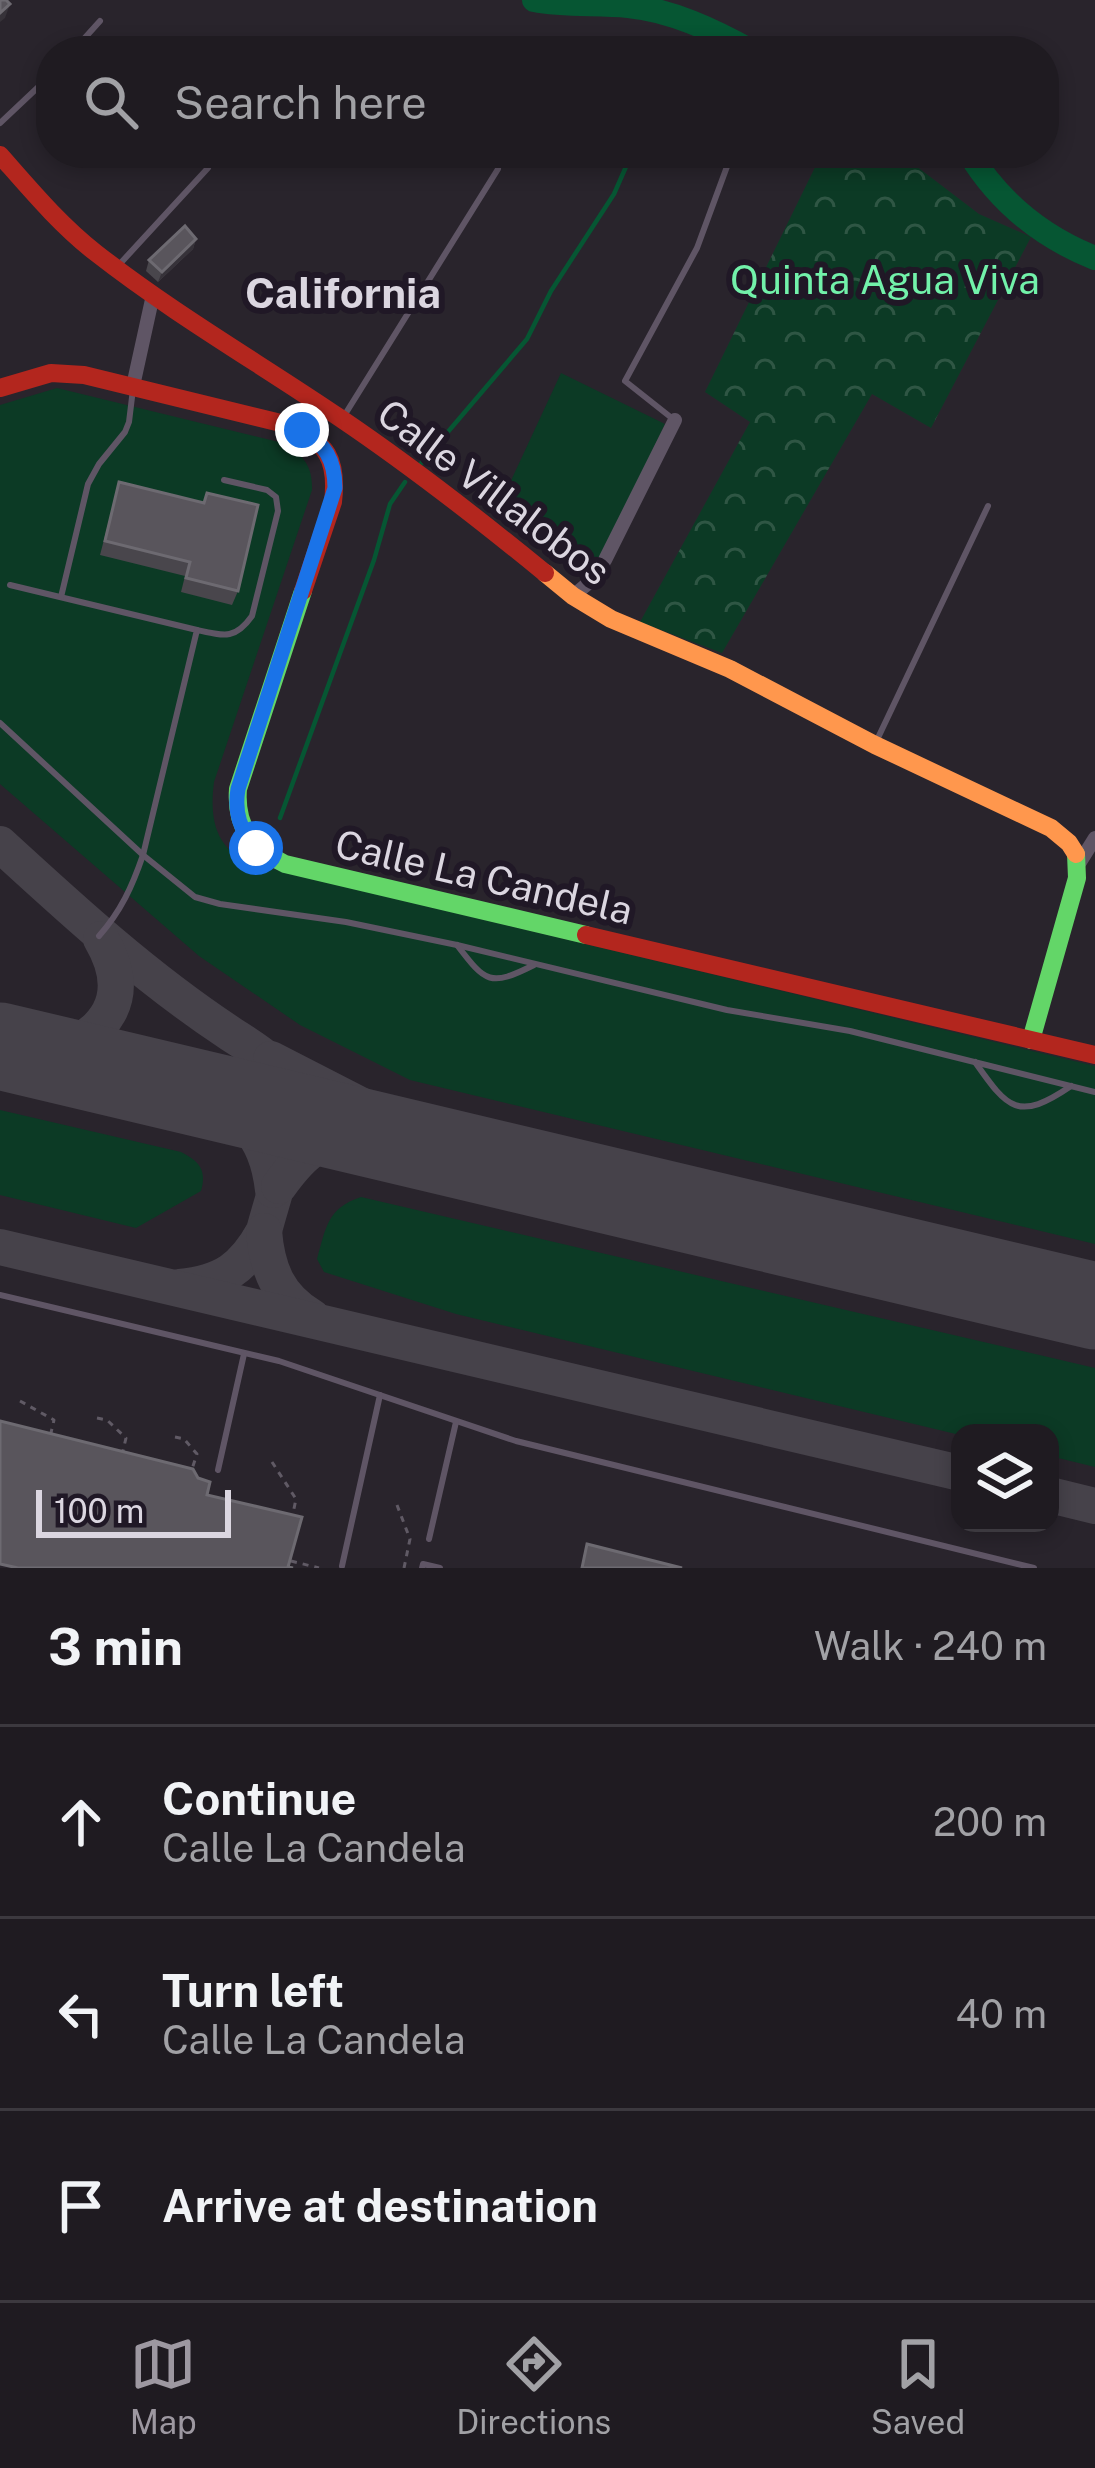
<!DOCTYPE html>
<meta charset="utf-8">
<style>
:root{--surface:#1f1b21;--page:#2c282e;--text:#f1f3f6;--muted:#a1a1a5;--line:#3c393f;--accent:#9d98a1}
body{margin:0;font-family:"Public Sans",sans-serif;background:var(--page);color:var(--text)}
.controls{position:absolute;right:36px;bottom:36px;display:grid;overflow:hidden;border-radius:24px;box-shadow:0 6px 18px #0003}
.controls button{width:108px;height:108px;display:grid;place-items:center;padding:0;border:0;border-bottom:3px solid var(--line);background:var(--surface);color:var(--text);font:60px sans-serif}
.scale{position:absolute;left:36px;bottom:30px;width:195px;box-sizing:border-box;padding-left:12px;border:6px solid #dbd6e0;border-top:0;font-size:33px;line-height:42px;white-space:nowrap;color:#dbd6e0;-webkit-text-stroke:9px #201826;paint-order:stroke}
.stop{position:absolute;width:36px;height:36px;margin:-27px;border:9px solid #1a73e8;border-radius:50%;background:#fff}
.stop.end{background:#1a73e8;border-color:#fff;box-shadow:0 3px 12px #0008}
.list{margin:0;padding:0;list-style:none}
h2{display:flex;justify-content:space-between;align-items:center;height:156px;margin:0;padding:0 48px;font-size:51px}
h2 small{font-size:39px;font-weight:400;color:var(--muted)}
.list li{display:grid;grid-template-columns:78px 1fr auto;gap:36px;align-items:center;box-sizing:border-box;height:192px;padding:0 48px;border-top:3px solid var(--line)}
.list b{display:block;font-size:45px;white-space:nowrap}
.list p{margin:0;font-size:39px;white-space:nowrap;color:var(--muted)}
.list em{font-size:39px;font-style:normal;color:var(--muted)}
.icon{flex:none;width:66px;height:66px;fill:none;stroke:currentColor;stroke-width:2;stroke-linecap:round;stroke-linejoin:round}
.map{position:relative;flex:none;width:1095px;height:1568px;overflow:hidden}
.search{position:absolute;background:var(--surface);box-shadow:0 6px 18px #0003;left:36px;right:36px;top:36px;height:132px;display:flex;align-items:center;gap:30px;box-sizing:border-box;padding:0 42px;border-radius:48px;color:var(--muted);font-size:45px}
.sheet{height:732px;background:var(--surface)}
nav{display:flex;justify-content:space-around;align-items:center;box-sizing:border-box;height:168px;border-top:3px solid var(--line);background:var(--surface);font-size:33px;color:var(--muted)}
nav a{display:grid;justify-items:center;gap:6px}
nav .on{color:var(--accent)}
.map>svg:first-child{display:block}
.green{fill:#0c3a25}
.park{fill:url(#park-crowns)}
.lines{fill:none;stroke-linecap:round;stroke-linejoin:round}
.stream{stroke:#065633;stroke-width:4.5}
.river{stroke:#065633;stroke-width:24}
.taxiway{stroke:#46424a;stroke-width:36}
.runway{stroke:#46424a;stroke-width:87}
.path{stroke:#605a65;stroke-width:3;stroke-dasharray:6 6;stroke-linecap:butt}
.lane{stroke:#5f5565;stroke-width:6}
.street{stroke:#5f5565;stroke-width:14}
.fast{stroke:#63d668;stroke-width:18}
.slow{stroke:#ff974d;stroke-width:18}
.jam{stroke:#b3261e;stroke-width:18}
.wall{fill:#49464c}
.shaded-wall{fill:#363239}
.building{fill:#59555c;stroke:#6d6a71;stroke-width:3}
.route{stroke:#1a73e8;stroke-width:15}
.labels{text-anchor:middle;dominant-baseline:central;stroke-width:12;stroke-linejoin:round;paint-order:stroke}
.park-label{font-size:39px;fill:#72f1aa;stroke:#201826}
.street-label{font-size:39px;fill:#dbd6e0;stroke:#201826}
.neighbourhood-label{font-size:42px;font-weight:bold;fill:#dbd6e0;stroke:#201826}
</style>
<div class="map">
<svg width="1095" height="1568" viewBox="0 0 1095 1568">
<defs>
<pattern id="park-crowns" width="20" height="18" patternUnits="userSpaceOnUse" patternTransform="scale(3)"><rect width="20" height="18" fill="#0c3a25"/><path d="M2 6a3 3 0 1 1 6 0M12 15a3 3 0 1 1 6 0" fill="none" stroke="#2f5644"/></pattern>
</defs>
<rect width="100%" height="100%" fill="#29242c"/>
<g class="green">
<path d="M561,373L665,424L598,564L495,515Z"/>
<path d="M57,388L279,442C301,453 313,463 312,490L214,782C209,821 216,851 255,865L1095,1066V1244L410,1080L300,1025L199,956L0,784V405Z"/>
<path d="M0,1110L181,1152C199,1161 207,1170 201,1191L136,1228L0,1195Z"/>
<path d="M361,1197L1095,1368V1467L1050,1456V1433L960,1435L456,1314L324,1272L317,1259C326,1228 327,1208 361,1197Z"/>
</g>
<path class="park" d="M822,153H899L979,214L1031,237L931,428L872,394L722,653L640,622L750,422L705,392Z"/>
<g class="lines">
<g class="stream">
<path d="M737,51L743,47"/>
<path d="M418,467L527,339L551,291L614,194L632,153"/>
<path d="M280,818L374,560L390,504L405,482"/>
</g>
<g class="river">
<path d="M534,0C565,6 596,3 628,6C671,10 713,30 751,51"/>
<path d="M969,153C999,202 1042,237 1095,258"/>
</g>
<g class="taxiway">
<path d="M0,844C73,911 145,977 228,1032C250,1047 278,1061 288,1087C301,1120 273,1195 264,1231C243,1269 223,1282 180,1287"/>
<path d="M48,1057C105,1035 136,999 101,939"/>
<path d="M271,1059L382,1116L504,1165"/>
<path d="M183,1088C237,1111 266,1127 273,1190"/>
<path d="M279,1186C307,1147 322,1138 370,1133"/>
<path d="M264,1231C267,1269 278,1297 312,1317"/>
<path d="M0,1247L960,1473"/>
<path d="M1050,1495L1095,1506"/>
</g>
<path class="runway" d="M0,1046L1095,1306"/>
<g class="path">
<path d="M20,1401L54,1420L50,1437"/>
<path d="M97,1418L107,1420L126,1438L122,1455"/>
<path d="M175,1437L184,1439L197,1454L191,1472"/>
<path d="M272,1462L296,1499L292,1518"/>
<path d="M397,1505L410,1539L404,1568"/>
<path d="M291,1561L319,1568"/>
</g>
<g class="lane">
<path d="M73,51L100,21"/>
<path d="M0,123L51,75"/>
<path d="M117,267L208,168"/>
<path d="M344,416L498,169"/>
<path d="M673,419L625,381L697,248L732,153"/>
<path d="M10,585L197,630L143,855C132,887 121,911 99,936"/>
<path d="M61,597L88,484L99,464L125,432L129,422L133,389"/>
<path d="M197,630C224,636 235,640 252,616L278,511L276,497L267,490L224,480"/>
<path d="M0,723L143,855L195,897L220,904L346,922L457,945L727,1010L850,1031L1095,1092"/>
<path d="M876,742L988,506"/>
<path d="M457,945C486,983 490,987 534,965"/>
<path d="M975,1062C1008,1109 1018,1122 1071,1086"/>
<path d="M0,1295L279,1361L516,1441L1034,1568"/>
<path d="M218,1470L244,1354"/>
<path d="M429,1539L456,1422"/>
<path d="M342,1566L380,1395"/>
<path d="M422,1568L423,1564L440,1568"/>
</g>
<g class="street">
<path d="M133,386L153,295"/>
<path d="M573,596L592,580L605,560L675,420"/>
<path d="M1080,862L1095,838"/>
</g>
<g class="fast">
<path d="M303,591L238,789C235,827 252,848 285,864L586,935"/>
<path d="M1031,1040L1077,878L1076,854"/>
</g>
<path class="slow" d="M545,573L573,596L611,619L730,669L875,745L1051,828L1069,843L1076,854"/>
<g class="jam">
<path d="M0,155C30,189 60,225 96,253C174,314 259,363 340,418C411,466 479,519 545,573"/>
<path d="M0,388L51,373L84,375L289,425C327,442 338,460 333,502L303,591"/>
<path d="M586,935L1095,1055"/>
</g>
</g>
<g class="wall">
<path d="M196,239L193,249L158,282L146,271L149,260Z"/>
<path d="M119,482L203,503L207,493L238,591L232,605L181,592L185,576L100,555Z"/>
</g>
<g class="shaded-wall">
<path d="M10,4L5,18L0,22V13Z"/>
<path d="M196,239L193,249L158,282L162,272Z"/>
</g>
<g class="building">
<path d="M0,0H6L10,4L0,13Z"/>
<path d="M185,226L196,239L162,272L149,260Z"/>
<path d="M119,482L204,503L207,493L258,505L238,591L186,578L190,562L105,541Z"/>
<path d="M0,1421L193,1469L198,1478L210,1482L207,1495L302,1517L288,1567L293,1568H18L0,1564Z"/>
<path d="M587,1544L682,1568H582Z"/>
</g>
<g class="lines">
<path class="route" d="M256,848C240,830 234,813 238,789L335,488C335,460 325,444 302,430"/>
</g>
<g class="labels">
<g class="park-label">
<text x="885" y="280">Quinta Agua Viva</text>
</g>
<g class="street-label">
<text transform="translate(494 492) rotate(37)">Calle Villalobos</text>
<text transform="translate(484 877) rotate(13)">Calle La Candela</text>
</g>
<g class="neighbourhood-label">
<text x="343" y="292">California</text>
</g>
</g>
</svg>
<div class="controls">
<button><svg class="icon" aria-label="layers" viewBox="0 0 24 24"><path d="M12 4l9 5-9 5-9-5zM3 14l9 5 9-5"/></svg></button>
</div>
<div class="scale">100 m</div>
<div class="stop" style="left:256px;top:848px"></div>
<div class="stop end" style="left:302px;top:430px"></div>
<div class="search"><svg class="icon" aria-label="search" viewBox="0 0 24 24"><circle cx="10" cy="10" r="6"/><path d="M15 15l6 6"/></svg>Search here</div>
</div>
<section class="sheet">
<h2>3 min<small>Walk · 240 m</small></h2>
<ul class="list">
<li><svg class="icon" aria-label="ahead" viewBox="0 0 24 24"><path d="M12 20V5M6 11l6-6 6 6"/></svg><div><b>Continue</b><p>Calle La Candela</p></div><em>200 m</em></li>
<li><svg class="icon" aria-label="left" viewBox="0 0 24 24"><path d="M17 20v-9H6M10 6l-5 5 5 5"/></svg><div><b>Turn left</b><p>Calle La Candela</p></div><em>40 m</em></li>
<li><svg class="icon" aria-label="arrive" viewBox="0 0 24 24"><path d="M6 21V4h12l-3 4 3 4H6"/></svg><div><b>Arrive at destination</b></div></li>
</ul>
</section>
<nav>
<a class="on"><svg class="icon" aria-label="map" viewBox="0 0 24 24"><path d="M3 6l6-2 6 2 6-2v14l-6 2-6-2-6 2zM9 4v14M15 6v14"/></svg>Map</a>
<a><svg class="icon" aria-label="directions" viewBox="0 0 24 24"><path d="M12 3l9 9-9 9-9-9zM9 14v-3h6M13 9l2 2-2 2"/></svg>Directions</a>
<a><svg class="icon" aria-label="saved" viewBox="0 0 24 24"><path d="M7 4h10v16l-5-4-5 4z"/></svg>Saved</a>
</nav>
